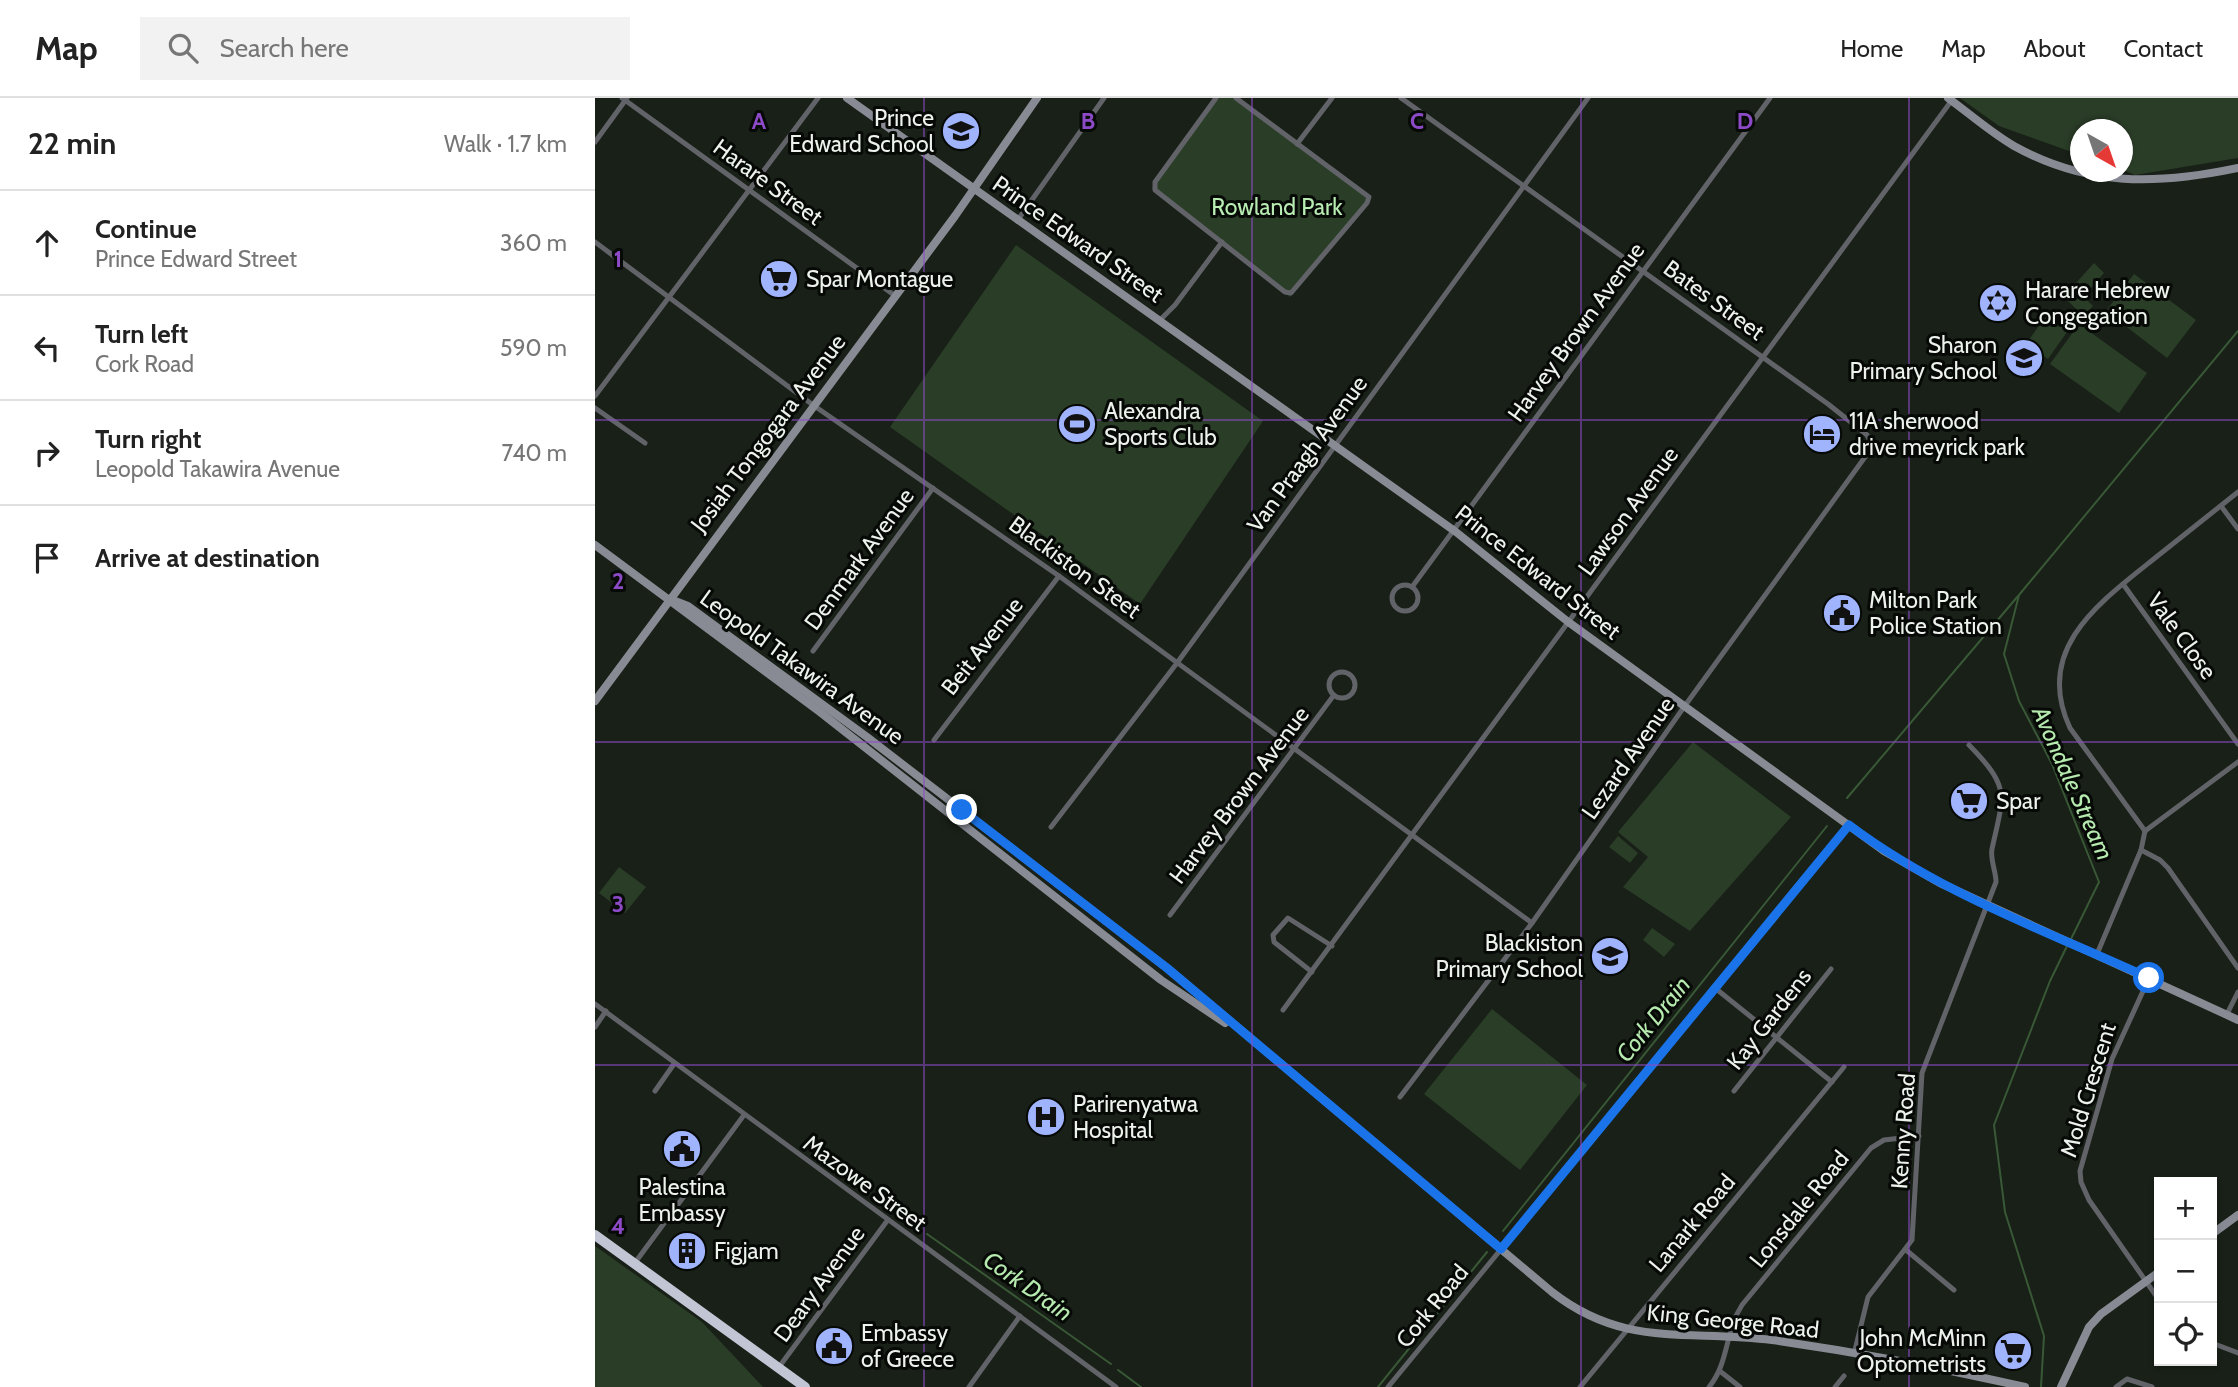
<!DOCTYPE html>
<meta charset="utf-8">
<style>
:root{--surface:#fff;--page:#f2f2f2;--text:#222;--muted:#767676;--line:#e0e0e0}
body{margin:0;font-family:Cabin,sans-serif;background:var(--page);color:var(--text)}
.controls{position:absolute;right:21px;bottom:21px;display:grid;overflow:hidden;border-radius:0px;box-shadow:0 2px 5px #0004}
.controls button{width:63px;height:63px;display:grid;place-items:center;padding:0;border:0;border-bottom:2px solid var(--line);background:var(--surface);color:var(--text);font:35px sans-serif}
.compass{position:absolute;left:1475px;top:21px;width:63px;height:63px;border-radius:50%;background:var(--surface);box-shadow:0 2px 5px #0004;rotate:140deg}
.stop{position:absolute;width:21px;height:21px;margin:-16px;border:5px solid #1a73e8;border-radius:50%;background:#fff}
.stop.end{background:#1a73e8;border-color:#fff;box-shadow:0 2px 7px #0008}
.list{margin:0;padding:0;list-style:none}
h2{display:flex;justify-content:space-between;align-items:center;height:91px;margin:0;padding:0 28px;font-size:30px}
h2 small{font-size:23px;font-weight:400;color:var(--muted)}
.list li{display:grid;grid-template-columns:46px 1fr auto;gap:21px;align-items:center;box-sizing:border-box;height:105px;padding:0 28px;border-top:2px solid var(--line)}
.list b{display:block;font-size:26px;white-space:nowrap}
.list p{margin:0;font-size:23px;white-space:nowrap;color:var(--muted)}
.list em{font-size:23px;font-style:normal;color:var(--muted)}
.icon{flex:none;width:38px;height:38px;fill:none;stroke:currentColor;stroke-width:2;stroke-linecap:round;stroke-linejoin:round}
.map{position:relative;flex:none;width:1643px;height:1289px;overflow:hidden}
header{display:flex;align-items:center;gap:42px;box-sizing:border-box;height:98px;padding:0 35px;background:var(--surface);border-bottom:2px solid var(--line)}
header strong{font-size:33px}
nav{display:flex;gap:38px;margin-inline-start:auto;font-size:24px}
.search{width:490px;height:63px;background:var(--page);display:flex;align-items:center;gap:18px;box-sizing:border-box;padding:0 24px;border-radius:0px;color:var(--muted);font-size:26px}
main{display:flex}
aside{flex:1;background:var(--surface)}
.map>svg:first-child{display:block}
.green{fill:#2a3d27}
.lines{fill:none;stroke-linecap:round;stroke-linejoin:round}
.stream{stroke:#395836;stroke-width:2}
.street{stroke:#616368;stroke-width:5}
.secondary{stroke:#888b94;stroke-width:8}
.highway{stroke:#c2c6d4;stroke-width:10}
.route{stroke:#1a73e8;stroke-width:9}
.grid{fill:none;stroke:#8c4ac6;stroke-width:2;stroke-opacity:0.55}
.labels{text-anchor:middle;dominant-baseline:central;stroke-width:6;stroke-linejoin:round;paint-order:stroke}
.poi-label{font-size:23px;fill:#edf3ec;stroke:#060906;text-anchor:start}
.street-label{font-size:23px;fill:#edf3ec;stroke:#060906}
.park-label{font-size:23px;fill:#b8ecb2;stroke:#060906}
.water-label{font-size:24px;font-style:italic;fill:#b6eaaf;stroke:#060906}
.grid-label{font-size:23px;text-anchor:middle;font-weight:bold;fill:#8c4ac6;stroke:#060906;stroke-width:6;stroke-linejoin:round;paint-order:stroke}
</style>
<header>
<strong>Map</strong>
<div class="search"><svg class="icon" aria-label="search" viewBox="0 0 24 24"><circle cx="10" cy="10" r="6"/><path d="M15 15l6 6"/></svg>Search here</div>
<nav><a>Home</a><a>Map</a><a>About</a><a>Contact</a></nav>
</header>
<main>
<aside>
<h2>22 min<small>Walk · 1.7 km</small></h2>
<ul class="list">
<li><svg class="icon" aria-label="ahead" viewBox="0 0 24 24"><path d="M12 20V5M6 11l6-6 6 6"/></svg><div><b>Continue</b><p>Prince Edward Street</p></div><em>360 m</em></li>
<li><svg class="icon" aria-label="left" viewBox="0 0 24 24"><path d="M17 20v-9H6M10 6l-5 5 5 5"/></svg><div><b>Turn left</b><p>Cork Road</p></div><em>590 m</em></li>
<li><svg class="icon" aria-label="right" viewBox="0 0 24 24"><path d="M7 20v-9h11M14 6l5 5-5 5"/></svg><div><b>Turn right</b><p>Leopold Takawira Avenue</p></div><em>740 m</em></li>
<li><svg class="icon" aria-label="arrive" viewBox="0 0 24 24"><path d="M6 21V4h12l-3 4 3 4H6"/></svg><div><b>Arrive at destination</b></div></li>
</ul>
</aside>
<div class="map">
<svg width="1643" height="1289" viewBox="0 0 1643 1289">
<rect width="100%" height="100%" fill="#182017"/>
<g class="green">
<path d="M622,0H638L775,98L695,199L557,90Z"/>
<path d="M1365,0H1643V60L1540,77L1528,72V32H1486L1485,57L1404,28Z"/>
<path d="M421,147L668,323L545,506L295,329Z"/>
<path d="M1499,165L1509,175L1491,196L1480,186Z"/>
<path d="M1539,176L1601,222L1572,260L1511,213Z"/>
<path d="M1478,188L1498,208L1488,218L1468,198Z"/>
<path d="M1455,212L1477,227L1453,261L1431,246Z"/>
<path d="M1484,226L1552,275L1524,315L1455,266Z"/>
<path d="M1098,644L1196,719L1095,833L1028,789L1053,759L1023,734Z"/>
<path d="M1023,738L1043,755L1035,765L1014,749Z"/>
<path d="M24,769L51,789L30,815L4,795Z"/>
<path d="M1057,830L1080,846L1069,859L1048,842Z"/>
<path d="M897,911L992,987L925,1072L829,996Z"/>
<path d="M0,1148L107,1224L168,1289H0Z"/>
</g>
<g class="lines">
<g class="stream">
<path d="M1252,700L1423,498"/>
<path d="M1476,841L1504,784L1457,666L1424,603L1409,556L1424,497L1643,233"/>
<path d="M908,1133L1232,728"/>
<path d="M332,1136L516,1266"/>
<path d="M523,1272L546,1289"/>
<path d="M783,1289L892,1154"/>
<path d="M1446,1289L1449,1238L1410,1114L1399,1027L1455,883L1473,846"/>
</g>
<g class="street">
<path d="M27,0L299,197"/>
<path d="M621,0L560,84V92L690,194L696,195L772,105L774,99L641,0"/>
<path d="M0,44L32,0"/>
<path d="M702,46L737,0"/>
<path d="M422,123L509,0"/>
<path d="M0,144L218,307L464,478L937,825"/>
<path d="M566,221L580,207L627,144"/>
<path d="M0,298L223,0"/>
<path d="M0,310L50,345"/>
<path d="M1626,408L1643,431"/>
<path d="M1528,486L1643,646"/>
<circle cx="810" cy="500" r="13"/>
<path d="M817,489L1175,0"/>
<path d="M218,553L338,390"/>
<circle cx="747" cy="587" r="13"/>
<path d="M339,642L464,478"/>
<path d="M456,729L582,565L993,0"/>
<path d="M1550,733L1475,630C1439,553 1501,507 1555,464C1584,441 1614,417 1643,394"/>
<path d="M1550,733L1643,664"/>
<path d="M1546,752L1565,762L1573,770L1643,870"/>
<path d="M575,817L739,597"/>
<path d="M1502,856L1546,752L1550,733"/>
<path d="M717,874L679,844L678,837L693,820L737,848"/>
<path d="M1554,880L1517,961L1485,1073L1486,1084L1494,1102L1564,1202"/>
<path d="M1120,890L1237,984"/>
<path d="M0,906L521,1289"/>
<path d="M688,912L1357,2"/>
<path d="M1632,916L1643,894"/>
<path d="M0,929L11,913"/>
<path d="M60,993L79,966"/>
<path d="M1139,993L1236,871"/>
<path d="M805,999L937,825L1089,609L1278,348L1272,337L1233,306L806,0"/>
<path d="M1311,1152L1359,1192"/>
<path d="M39,1166L149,1017"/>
<path d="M1617,1245L1643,1255"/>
<path d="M1259,1256L1273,1199L1317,1142L1327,975L1401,784C1401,773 1395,762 1397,751C1409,696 1416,690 1374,647"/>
<path d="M184,1269L292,1123"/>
<path d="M1126,1274L1145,1289"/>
<path d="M374,1289L425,1218"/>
<path d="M793,1289L1254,727"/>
<path d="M985,1289L1249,969"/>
<path d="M1114,1289C1134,1265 1130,1233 1147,1207L1276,1050L1289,1042L1324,1038"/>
<path d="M1240,1289L1249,1278"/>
<path d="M1521,1289L1532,1281L1557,1289"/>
</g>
<g class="secondary">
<path d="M252,0L861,434L972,523L1289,753L1345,785L1643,922"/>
<path d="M1353,0C1375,16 1395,34 1419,48C1493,89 1562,87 1643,70"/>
<path d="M0,447L225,614L566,882L630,925"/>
<path d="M75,501L93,508L272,639L572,870L957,1194C1030,1251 1092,1231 1177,1242C1261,1254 1347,1270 1430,1289"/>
<path d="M0,603L360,118L442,0"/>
<path d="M1617,1136L1643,1117"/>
<path d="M1466,1289L1494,1229L1506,1216L1564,1174"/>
</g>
<path class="highway" d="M0,1137L210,1289"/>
</g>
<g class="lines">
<path class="route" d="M367,712L572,870L906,1151L1254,727C1344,795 1452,833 1554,880"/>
</g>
<path class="grid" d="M329,0V1289M657,0V1289M986,0V1289M1314,0V1289M0,322H1643M0,644H1643M0,967H1643"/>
<defs>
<g id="school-disc" transform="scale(2.0125)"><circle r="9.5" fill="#a0b3fd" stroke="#060906"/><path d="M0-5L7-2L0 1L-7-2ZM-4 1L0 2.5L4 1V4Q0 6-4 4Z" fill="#111"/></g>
<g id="supermarket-disc" transform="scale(2.0125)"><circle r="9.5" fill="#a0b3fd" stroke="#060906"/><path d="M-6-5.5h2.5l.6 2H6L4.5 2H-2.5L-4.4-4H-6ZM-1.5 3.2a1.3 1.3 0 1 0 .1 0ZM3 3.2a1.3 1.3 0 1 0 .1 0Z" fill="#111"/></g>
<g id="synagogue-disc" transform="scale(2.0125)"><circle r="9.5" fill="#a0b3fd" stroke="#060906"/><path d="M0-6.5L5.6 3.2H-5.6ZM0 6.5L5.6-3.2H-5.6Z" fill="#111"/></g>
<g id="stadium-disc" transform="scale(2.0125)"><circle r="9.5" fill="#a0b3fd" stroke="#060906"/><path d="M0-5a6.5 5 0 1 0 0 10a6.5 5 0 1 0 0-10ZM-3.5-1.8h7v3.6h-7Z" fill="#111"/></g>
<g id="hotel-disc" transform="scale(2.0125)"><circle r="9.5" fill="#a0b3fd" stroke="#060906"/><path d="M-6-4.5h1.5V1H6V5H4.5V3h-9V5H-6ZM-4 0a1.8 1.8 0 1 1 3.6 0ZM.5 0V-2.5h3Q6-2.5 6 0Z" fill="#111"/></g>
<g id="civic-disc" transform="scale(2.0125)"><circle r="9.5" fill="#a0b3fd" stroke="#060906"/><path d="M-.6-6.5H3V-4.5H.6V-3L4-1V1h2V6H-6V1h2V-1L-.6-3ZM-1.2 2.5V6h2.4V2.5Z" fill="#111"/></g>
<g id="hospital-disc" transform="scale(2.0125)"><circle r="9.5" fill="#a0b3fd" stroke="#060906"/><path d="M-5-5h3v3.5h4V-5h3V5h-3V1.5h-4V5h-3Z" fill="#111"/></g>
<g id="building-disc" transform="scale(2.0125)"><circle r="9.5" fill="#a0b3fd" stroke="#060906"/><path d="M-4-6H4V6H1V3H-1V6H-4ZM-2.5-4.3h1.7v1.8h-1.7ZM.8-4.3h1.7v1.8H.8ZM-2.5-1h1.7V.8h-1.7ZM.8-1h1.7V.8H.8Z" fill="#111"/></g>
</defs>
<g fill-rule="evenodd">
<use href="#school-disc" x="366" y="33"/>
<use href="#supermarket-disc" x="184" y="181"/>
<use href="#synagogue-disc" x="1403" y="205"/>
<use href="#school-disc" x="1429" y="260"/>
<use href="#stadium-disc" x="482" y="326"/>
<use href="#hotel-disc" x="1227" y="336"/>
<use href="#civic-disc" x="1247" y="515"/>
<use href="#supermarket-disc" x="1374" y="703"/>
<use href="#school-disc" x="1015" y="858"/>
<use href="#hospital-disc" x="451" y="1019"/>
<use href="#civic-disc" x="87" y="1051"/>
<use href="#building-disc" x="92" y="1153"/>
<use href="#civic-disc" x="239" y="1248"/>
<use href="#supermarket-disc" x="1418" y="1253"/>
</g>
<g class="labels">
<g class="poi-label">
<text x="339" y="20" text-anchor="end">Prince<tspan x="339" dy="26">Edward School</tspan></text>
<text x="211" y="181">Spar Montague</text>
<text x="1430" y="192">Harare Hebrew<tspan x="1430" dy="26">Congegation</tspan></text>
<text x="1402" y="247" text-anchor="end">Sharon<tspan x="1402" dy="26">Primary School</tspan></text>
<text x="509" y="313">Alexandra<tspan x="509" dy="26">Sports Club</tspan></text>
<text x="1254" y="323">11A sherwood<tspan x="1254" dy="26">drive meyrick park</tspan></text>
<text x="1274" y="502">Milton Park<tspan x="1274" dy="26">Police Station</tspan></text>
<text x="1401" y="703">Spar</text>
<text x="988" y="845" text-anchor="end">Blackiston<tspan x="988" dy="26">Primary School</tspan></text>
<text x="478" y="1006">Parirenyatwa<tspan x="478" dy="26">Hospital</tspan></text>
<text x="87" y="1089" text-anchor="middle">Palestina<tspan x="87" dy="26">Embassy</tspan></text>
<text x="119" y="1153">Figjam</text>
<text x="266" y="1235">Embassy<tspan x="266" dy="26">of Greece</tspan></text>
<text x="1391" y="1240" text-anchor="end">John McMinn<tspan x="1391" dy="26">Optometrists</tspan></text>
</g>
<g class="street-label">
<text transform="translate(173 84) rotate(36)">Harare Street</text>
<text transform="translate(483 141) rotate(35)">Prince Edward Street</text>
<text transform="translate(1119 202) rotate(36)">Bates Street</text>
<text transform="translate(981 234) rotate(-54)">Harvey Brown Avenue</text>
<text transform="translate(173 335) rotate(-53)">Josiah Tongogara Avenue</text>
<text transform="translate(712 356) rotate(-54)">Van Praagh Avenue</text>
<text transform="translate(1033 413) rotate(-54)">Lawson Avenue</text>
<text transform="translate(264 461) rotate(-54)">Denmark Avenue</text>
<text transform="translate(480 469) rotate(36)">Blackiston Steet</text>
<text transform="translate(943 474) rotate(38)">Prince Edward Street</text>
<text transform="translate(1587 538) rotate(54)">Vale Close</text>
<text transform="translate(387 548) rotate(-52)">Beit Avenue</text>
<text transform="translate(207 569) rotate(36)">Leopold Takawira Avenue</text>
<text transform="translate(1033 660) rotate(-55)">Lezard Avenue</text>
<text transform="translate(644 697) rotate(-53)">Harvey Brown Avenue</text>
<text transform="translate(1174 921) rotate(-52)">Kay Gardens</text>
<text transform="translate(1493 992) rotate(-73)">Mold Crescent</text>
<text transform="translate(1308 1033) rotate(-86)">Kenny Road</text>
<text transform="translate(270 1085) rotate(36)">Mazowe Street</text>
<text transform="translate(1204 1111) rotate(-51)">Lonsdale Road</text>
<text transform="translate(1097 1125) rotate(-50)">Lanark Road</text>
<text transform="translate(224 1186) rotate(-54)">Deary Avenue</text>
<text transform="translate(837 1208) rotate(-51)">Cork Road</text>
<text transform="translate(1138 1223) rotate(6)">King George Road</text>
</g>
<g class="park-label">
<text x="682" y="109">Rowland Park</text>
</g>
<g class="water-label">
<text transform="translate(1478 685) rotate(66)">Avondale Stream</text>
<text transform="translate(1058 921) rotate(-51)">Cork Drain</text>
<text transform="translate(433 1188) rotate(35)">Cork Drain</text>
</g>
</g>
<g class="grid-label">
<text x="164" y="31">A</text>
<text x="493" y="31">B</text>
<text x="822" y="31">C</text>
<text x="1150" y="31">D</text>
<text x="23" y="169">1</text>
<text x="23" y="491">2</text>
<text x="23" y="814">3</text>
<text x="23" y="1136">4</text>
</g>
</svg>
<div class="controls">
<button>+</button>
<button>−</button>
<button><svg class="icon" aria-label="locate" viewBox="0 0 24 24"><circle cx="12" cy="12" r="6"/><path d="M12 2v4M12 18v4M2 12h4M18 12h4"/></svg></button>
</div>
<svg class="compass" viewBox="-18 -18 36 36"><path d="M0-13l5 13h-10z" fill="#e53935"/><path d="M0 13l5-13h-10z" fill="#767676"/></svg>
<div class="stop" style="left:1554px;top:880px"></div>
<div class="stop end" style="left:367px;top:712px"></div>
</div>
</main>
